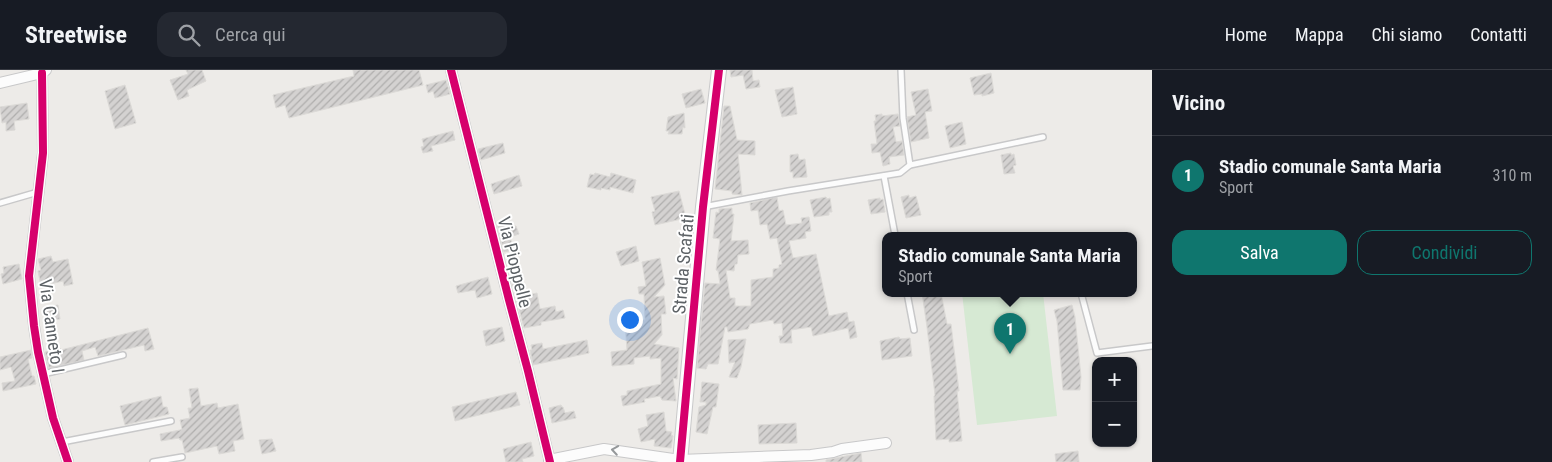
<!DOCTYPE html>
<html lang="it">
<meta charset="utf-8">
<style>
:root{--surface:#171b24;--page:#242831;--text:#f1f3f6;--muted:#9ea1a6;--line:#363941;--accent:#0f766e}
body{margin:0;font-family:"Roboto Condensed",sans-serif;background:var(--page);color:var(--text)}
.controls{position:absolute;right:15px;bottom:15px;display:grid;overflow:hidden;border-radius:10px;box-shadow:0 1px 4px #0004}
.controls button{width:45px;height:45px;display:grid;place-items:center;padding:0;border:0;border-bottom:1px solid var(--line);background:var(--surface);color:var(--text);font:25px sans-serif}
.you{position:absolute;left:629px;top:249px;width:18px;height:18px;margin:-12px;border:4px solid #fff;border-radius:50%;background:#1a73e8;box-shadow:0 0 0 8px #1a73e833}
.badge{display:grid;place-items:center;width:32px;height:32px;border-radius:50%;background:var(--accent);color:#fff;font-size:16px;font-weight:700}
.pin{position:absolute;translate:-50% -41px;filter:drop-shadow(0 1px 2px #0008)}
.pin::after{content:'';position:absolute;top:26px;width:18px;height:15px;background:inherit;clip-path:polygon(0 0,100% 0,50% 100%)}
.popup{position:absolute;left:882px;top:162px;width:255px;height:65px;box-sizing:border-box;display:grid;place-content:center;border-radius:10px;background:var(--surface);filter:drop-shadow(0 1px 4px #0005);font-size:16px;white-space:nowrap;color:var(--muted)}
.popup b{font-size:19px;color:var(--text)}
.popup::after{content:'';position:absolute;left:50%;top:100%;margin-left:-10px;border:10px solid transparent;border-top-color:var(--surface)}
.list{margin:0;padding:0;list-style:none}
h2{display:flex;justify-content:space-between;align-items:center;height:65px;margin:0;padding:0 20px;font-size:21px}
h2 small{font-size:16px;font-weight:400;color:var(--muted)}
.list li{display:grid;grid-template-columns:32px 1fr auto;gap:15px;align-items:center;box-sizing:border-box;height:80px;padding:0 20px;border-top:1px solid var(--line)}
.list b{display:block;font-size:19px;white-space:nowrap}
.list p{margin:0;font-size:16px;white-space:nowrap;color:var(--muted)}
.list em{font-size:16px;font-style:normal;color:var(--muted)}
.actions{display:flex;gap:10px;padding:15px 20px}
.actions a{flex:1;padding:11px 0;border:1px solid var(--accent);border-radius:15px;text-align:center;font-size:18px;color:var(--accent)}
.actions .main{background:var(--accent);color:#fff}
.icon{flex:none;width:28px;height:28px;fill:none;stroke:currentColor;stroke-width:2;stroke-linecap:round;stroke-linejoin:round}
.map{position:relative;flex:none;width:1152px;height:392px;overflow:hidden}
header{display:flex;align-items:center;gap:30px;box-sizing:border-box;height:70px;padding:0 25px;background:var(--surface);border-bottom:1px solid var(--line)}
header strong{font-size:24px}
nav{display:flex;gap:28px;margin-inline-start:auto;font-size:18px}
.search{width:350px;height:45px;background:var(--page);display:flex;align-items:center;gap:12px;box-sizing:border-box;padding:0 18px;border-radius:15px;color:var(--muted);font-size:19px}
main{display:flex}
aside{flex:1;background:var(--surface)}
.map>svg:first-child{display:block}
.green{fill:#d6e9d3}
.building{fill:url(#building-hatch);stroke:#dcdad7}
.lines{fill:none;stroke-linecap:round;stroke-linejoin:round}
.lane-casing{stroke:#c8c8c9;stroke-width:8}
.street-casing{stroke:#c8c8c9;stroke-width:12}
.secondary-casing{stroke:#c9c9ca;stroke-width:16}
.lane{stroke:#fcfcfc;stroke-width:5}
.street{stroke:#fcfcfc;stroke-width:10}
.secondary{stroke:#fcfcfc;stroke-width:14}
.cycleway-casing{stroke:#fff;stroke-width:11}
.cycleway{stroke:#d6006c;stroke-width:8}
.oneway{stroke:#95989a}
.labels{text-anchor:middle;dominant-baseline:central;stroke-width:4;stroke-linejoin:round;paint-order:stroke}
.street-label{font-size:18px;fill:#5d6266;stroke:#fff}
</style>
<header>
<strong>Streetwise</strong>
<div class="search"><svg class="icon" aria-label="search" viewBox="0 0 24 24"><circle cx="10" cy="10" r="6"/><path d="M15 15l6 6"/></svg>Cerca qui</div>
<nav><a>Home</a><a>Mappa</a><a>Chi siamo</a><a>Contatti</a></nav>
</header>
<main>
<div class="map">
<svg width="1152" height="392" viewBox="0 0 1152 392">
<defs>
<pattern id="building-hatch" width="6" height="6" patternUnits="userSpaceOnUse" patternTransform="scale(1.25)"><rect width="6" height="6" fill="#d4d2d1"/><path d="M-1 1l2-2M0 6l6-6M5 7l2-2" fill="none" stroke="#afaead"/></pattern>
</defs>
<rect width="100%" height="100%" fill="#edebe8"/>
<path class="green" d="M962,223H1043L1057,346L977,355Z"/>
<g class="building">
<path d="M186,0H202L206,11L187,20L189,26L178,30L170,10L188,4Z"/>
<path d="M353,0H419L423,15L289,48L285,35L276,38L273,25L354,6Z"/>
<path d="M730,0H752L753,11L759,10L760,17L746,19L743,5L731,7Z"/>
<path d="M991,3L994,23L982,26V24L974,25L970,8Z"/>
<path d="M446,10L450,24L435,28L433,21L428,23L426,15Z"/>
<path d="M125,15L136,53L115,59L105,21Z"/>
<path d="M793,17L797,44L782,47L775,20Z"/>
<path d="M701,19L705,33L686,38L682,24Z"/>
<path d="M928,19L932,41L925,42L929,68L911,72L907,47L916,45L911,22Z"/>
<path d="M27,33L29,49L14,51L15,60L6,61V52L2,53L0,37Z"/>
<path d="M724,36H730L737,70L755,71V85L738,84L742,125L732,124V121L715,119Z"/>
<path d="M684,43L685,58L683,57L682,64H668L669,61H666L668,47Z"/>
<path d="M882,44V46L898,44L900,56L893,57L896,72L902,71L904,85L889,87L890,94L883,96L880,82L872,83L871,74H877L874,51H876L875,45Z"/>
<path d="M962,52L966,74L950,78L945,56Z"/>
<path d="M453,61L455,70L431,76L433,81L423,83L421,77L424,76L422,69Z"/>
<path d="M503,73L505,83L481,90L478,79Z"/>
<path d="M1011,83V85L1014,84L1016,95L1013,96L1015,103L1004,104L1001,85Z"/>
<path d="M798,84L799,90L805,89L807,107L793,108V102H790V85Z"/>
<path d="M595,103L610,107L611,103L636,110L633,123L610,117V120L601,118V120L587,117L590,104L594,105Z"/>
<path d="M519,105L522,116L494,124L491,114Z"/>
<path d="M679,121L686,148L655,155L652,142L655,141L651,127Z"/>
<path d="M909,125V128L916,126L921,145L906,148L901,127Z"/>
<path d="M777,127L779,141L783,140L786,155L802,153L801,148L809,147L811,161L805,162L806,168L789,171L793,188L816,184L829,246L847,242L849,252L854,251L857,267L850,269L848,258L813,266L811,257L791,260L792,273H780L779,266H783L782,253L774,254L773,250L750,254L748,259L728,262L727,257H725L718,294H708L706,299L697,298L705,213L720,214L718,201L716,200L720,169L713,168L716,142L719,143V139L732,138V144H734L731,171L748,170L749,184L738,185L737,194H735L734,201L726,200L730,228H735V236H751V210L773,207V199L779,198V195L782,194L777,168L770,169L767,154L760,155L758,140L751,141L750,133Z"/>
<path d="M826,127L827,129L830,128L832,142H829V145L814,147L810,130Z"/>
<path d="M880,128V130L883,129L885,142L871,144L868,130Z"/>
<path d="M507,152L508,156H516L519,164L510,167L514,180L504,182L497,154Z"/>
<path d="M636,176L639,191L621,196L616,182Z"/>
<path d="M51,186L53,192L68,189L73,214L64,216L63,211L41,216L38,201L41,200L38,189Z"/>
<path d="M660,188L665,215L654,227L664,226L666,244H661L662,265L654,274L679,278L677,309L673,308L676,331L662,330L660,326L644,329L645,332L623,336L621,326L627,325V321L661,314V288L650,289V286L634,288V294L612,296L611,282L627,280L625,251L645,250L644,224H639L638,217L646,216L642,192Z"/>
<path d="M19,194L22,209L3,214L1,204L4,203L3,197Z"/>
<path d="M517,203L523,226L537,223L540,239L555,236L556,242L563,240L565,248L541,252V255L524,258L510,205Z"/>
<path d="M488,207L492,224L477,228L475,220L458,223L456,216Z"/>
<path d="M922,223H941L947,254H951L959,321H957L962,371L949,372V369L936,370L934,326L935,325L927,257Z"/>
<path d="M58,235L60,249L49,251L46,237Z"/>
<path d="M1072,235L1075,247L1081,307L1080,320H1063L1057,251L1054,240Z"/>
<path d="M502,257L505,271L486,276L483,261Z"/>
<path d="M148,258L154,279L145,281L144,275L98,286L95,277L82,281L84,290L49,298L45,282L60,278L61,280Z"/>
<path d="M899,267L900,269L910,268L912,286L882,290L880,271Z"/>
<path d="M746,269L741,297L737,308L729,307L735,292L729,293L728,270Z"/>
<path d="M587,270L589,283L533,295L530,280H532L531,275L542,273L543,279Z"/>
<path d="M31,280L32,288L28,289L32,306H34L36,314L3,321L2,313L15,311L11,297L0,300V287Z"/>
<path d="M702,312L719,314L716,337H713L707,364L696,362L699,337L706,335V332H700Z"/>
<path d="M198,318L201,336L217,333L218,338L238,334L244,369L233,371L235,381L219,384L217,376L185,383L182,370H180L179,368L161,371L160,364L180,360L182,359L180,350L190,348L188,338H192L189,319Z"/>
<path d="M516,322L520,335L455,351L452,337Z"/>
<path d="M161,326L163,337H167L169,344L125,355L120,336Z"/>
<path d="M561,335L562,337H563L565,343L574,341L576,348L552,353L549,338Z"/>
<path d="M664,342L666,361L672,362L671,365L673,366L671,378L654,376L655,369L641,372L638,359L648,356L646,345Z"/>
<path d="M796,353L797,373L759,374L758,355Z"/>
<path d="M272,369L276,381L262,384L259,370Z"/>
<path d="M531,372L534,386L522,389L523,392H506L503,379Z"/>
<path d="M1078,381L1079,392H1056L1055,384Z"/>
<path d="M861,383L862,392H826V390Z"/>
</g>
<g class="lines">
<g class="lane-casing">
<g id="lane">
<path d="M910,95L1043,67"/>
<path d="M884,106L895,165"/>
<path d="M0,133L38,122"/>
<path d="M703,137L788,121L900,103L910,95L903,48L901,0"/>
<path d="M907,223L914,260"/>
<path d="M1081,223L1097,283L1152,276"/>
<path d="M43,304L123,285"/>
<path d="M62,372L171,351"/>
<path d="M153,392L182,387"/>
</g>
</g>
<g class="street-casing">
<g id="street">
<path d="M451,0L509,230L528,301L550,392"/>
<path d="M42,3L43,83L29,206L34,256L38,282L53,348L68,392"/>
<path d="M0,13L42,3L46,0"/>
<path d="M549,390L604,379L680,390L811,385L833,382L842,379L886,373"/>
</g>
</g>
<g class="secondary-casing">
<path id="secondary" d="M680,392L703,137L719,0"/>
</g>
<use href="#lane" class="lane"/>
<use href="#street" class="street"/>
<use href="#secondary" class="secondary"/>
<g class="cycleway-casing">
<g id="cycleway">
<path d="M451,0L509,230L528,301L550,392"/>
<path d="M42,3L43,83L29,206L34,256L38,282L53,348L68,392"/>
<path d="M680,392L703,137L719,0"/>
</g>
</g>
<use href="#cycleway" class="cycleway"/>
</g>
<defs><path id="oneway-chevron" d="M-2-3.5L2.5 0L-2 3.5" fill="none" stroke-width="1.6" stroke-linecap="round" stroke-linejoin="round" transform="scale(1.25)"/></defs>
<use class="oneway" href="#oneway-chevron" transform="translate(615 380) rotate(-171)"/>
<g class="labels">
<g class="street-label">
<text transform="translate(515 192) rotate(76)">Via Pioppelle</text>
<text transform="translate(683 194) rotate(-85)">Strada Scafati</text>
<text transform="translate(52 256) rotate(82)">Via Canneto I</text>
</g>
</g>
</svg>
<div class="controls">
<button>+</button>
<button>−</button>
</div>
<div class="you"></div>
<div class="pin badge" style="left:1010px;top:284px">1</div>
<div class="popup"><b>Stadio comunale Santa Maria</b>Sport</div>
</div>
<aside>
<h2>Vicino<small></small></h2>
<ul class="list">
<li><span class="badge">1</span><div><b>Stadio comunale Santa Maria</b><p>Sport</p></div><em>310 m</em></li>
</ul>
<div class="actions"><a class="main">Salva</a><a>Condividi</a></div>
</aside>
</main>
